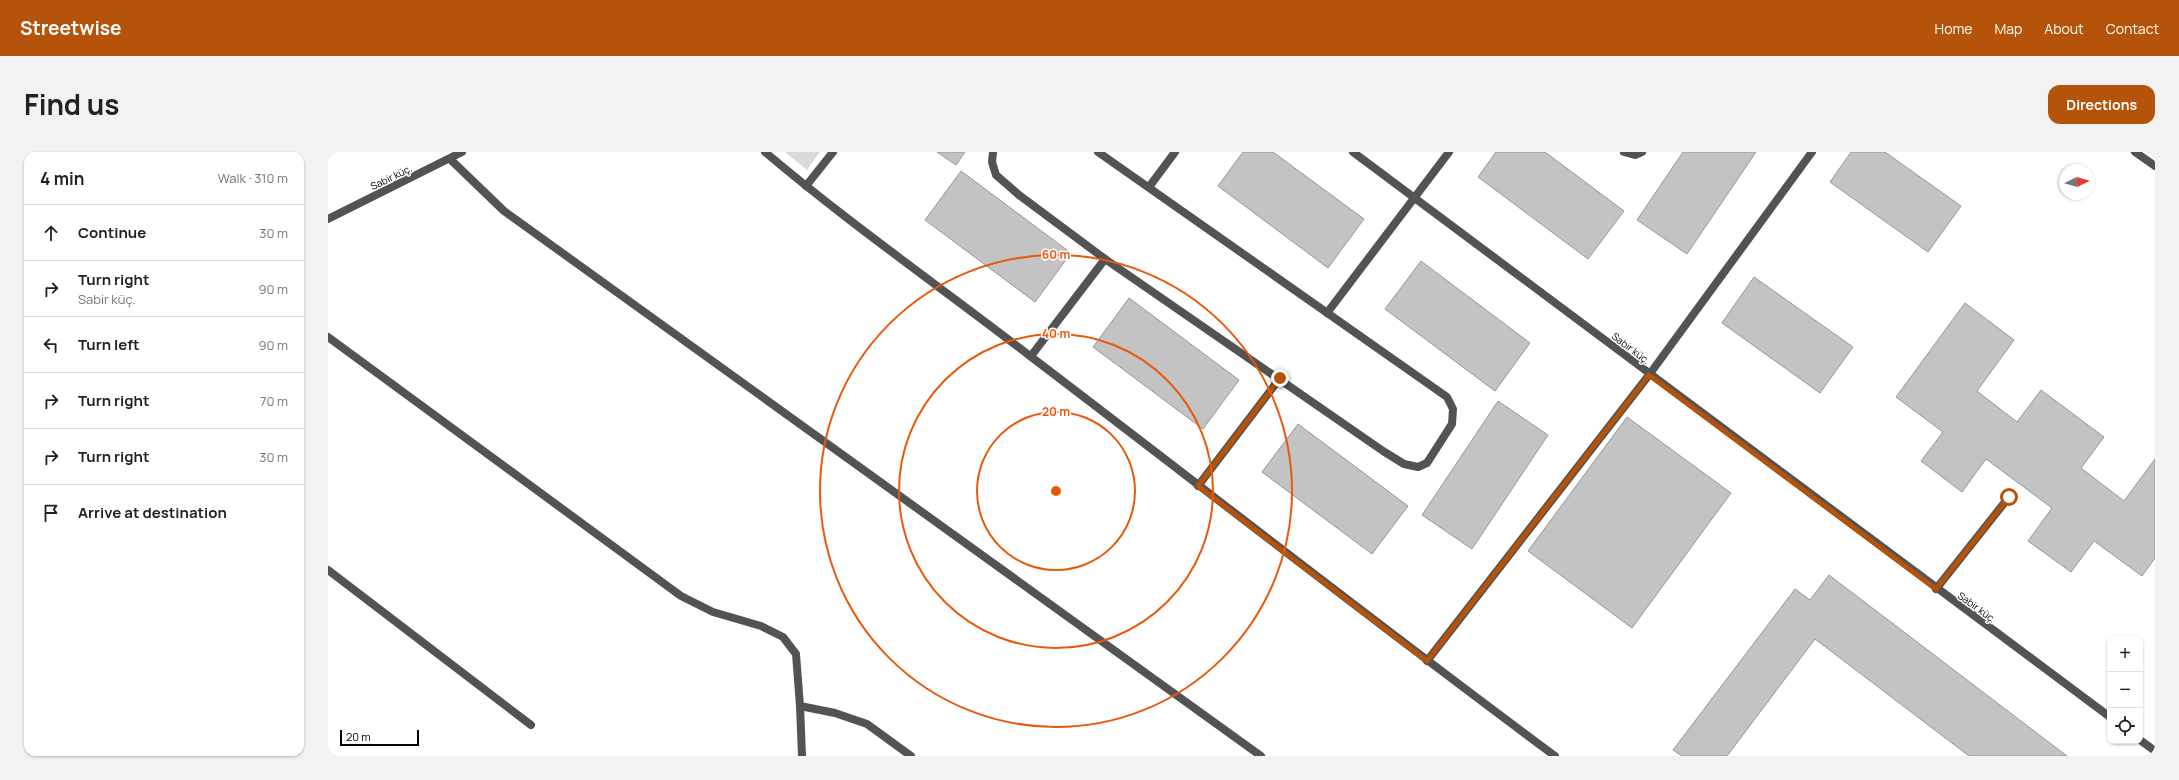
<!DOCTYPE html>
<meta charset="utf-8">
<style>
:root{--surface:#fff;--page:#f2f2f2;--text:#222;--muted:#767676;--line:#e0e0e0;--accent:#b45309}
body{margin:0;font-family:Manrope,sans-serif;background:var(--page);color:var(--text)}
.controls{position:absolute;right:12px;bottom:12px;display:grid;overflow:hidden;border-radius:8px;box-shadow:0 1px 3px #0004}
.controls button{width:36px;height:36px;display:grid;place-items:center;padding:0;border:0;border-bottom:1px solid var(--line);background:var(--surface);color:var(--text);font:20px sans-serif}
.compass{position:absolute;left:1731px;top:12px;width:36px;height:36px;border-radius:50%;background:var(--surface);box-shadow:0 1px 3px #0004;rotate:85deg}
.scale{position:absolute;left:12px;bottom:10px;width:79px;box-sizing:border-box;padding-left:4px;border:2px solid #000;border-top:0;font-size:11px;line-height:14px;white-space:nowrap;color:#000;-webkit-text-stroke:3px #fff;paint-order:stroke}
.stop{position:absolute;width:12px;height:12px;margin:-9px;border:3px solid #b45309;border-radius:50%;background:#fff}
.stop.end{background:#b45309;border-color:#fff;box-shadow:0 1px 4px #0008}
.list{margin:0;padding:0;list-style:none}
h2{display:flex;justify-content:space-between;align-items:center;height:52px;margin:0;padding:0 16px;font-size:17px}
h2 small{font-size:13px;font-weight:400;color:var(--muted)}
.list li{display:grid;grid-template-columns:26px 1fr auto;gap:12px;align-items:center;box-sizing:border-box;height:56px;padding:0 16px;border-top:1px solid var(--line)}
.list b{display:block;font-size:15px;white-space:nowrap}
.list p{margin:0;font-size:13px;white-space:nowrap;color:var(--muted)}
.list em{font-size:13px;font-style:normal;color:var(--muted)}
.icon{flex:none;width:22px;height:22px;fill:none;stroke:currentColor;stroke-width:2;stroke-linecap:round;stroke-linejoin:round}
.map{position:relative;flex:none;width:1827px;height:604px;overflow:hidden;border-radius:12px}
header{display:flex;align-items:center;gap:24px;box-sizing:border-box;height:56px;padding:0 20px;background:var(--accent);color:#fff}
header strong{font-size:19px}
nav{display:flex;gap:22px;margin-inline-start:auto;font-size:14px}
.intro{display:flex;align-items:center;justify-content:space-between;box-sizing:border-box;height:96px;padding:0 24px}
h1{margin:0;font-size:28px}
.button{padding:10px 18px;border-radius:12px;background:var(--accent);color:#fff;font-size:14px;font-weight:700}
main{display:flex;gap:24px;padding:0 24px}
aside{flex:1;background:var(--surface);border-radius:12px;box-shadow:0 1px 3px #0004}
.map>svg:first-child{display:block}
.green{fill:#dadada}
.building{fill:#c3c3c3;stroke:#979797}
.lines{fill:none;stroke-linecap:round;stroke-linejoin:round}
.service{stroke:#535353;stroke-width:8}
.minor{stroke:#535353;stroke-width:8}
.route{stroke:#b45309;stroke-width:5}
.ring{fill:none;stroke:#e8590c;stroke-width:2}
.labels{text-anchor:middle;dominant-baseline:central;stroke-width:3;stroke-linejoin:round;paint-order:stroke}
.street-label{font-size:10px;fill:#000;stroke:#fff}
.centre{fill:#e8590c;stroke:#fff;stroke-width:2}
.ring-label{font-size:12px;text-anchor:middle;font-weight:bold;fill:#e8590c;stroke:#fff;stroke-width:3;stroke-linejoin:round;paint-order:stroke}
</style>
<header>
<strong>Streetwise</strong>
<nav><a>Home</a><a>Map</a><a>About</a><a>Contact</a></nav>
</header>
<div class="intro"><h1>Find us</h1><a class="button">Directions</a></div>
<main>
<aside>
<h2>4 min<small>Walk · 310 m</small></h2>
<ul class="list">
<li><svg class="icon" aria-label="ahead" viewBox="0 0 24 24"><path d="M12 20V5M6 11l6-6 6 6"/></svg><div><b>Continue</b></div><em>30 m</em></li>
<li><svg class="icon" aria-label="right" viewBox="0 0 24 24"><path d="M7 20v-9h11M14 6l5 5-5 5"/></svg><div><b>Turn right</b><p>Sabir küç.</p></div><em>90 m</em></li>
<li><svg class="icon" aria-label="left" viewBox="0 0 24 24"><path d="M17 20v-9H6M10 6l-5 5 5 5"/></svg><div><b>Turn left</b></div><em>90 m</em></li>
<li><svg class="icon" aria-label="right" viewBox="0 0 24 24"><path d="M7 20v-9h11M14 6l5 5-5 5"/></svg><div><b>Turn right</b></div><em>70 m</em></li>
<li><svg class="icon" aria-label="right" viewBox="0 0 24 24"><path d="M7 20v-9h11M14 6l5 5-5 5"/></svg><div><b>Turn right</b></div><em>30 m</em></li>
<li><svg class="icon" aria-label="arrive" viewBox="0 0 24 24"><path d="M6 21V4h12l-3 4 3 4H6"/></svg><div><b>Arrive at destination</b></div></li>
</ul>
</aside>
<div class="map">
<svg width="1827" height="604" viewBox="0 0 1827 604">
<rect width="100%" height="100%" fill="#fff"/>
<path class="green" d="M457,0H492L479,18Z"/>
<g class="building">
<path d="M609,0H637L628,13Z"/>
<path d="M915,0H945L1036,67L1000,116L890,34Z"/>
<path d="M1168,0H1217L1296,59L1260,107L1150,25Z"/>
<path d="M1355,0H1428L1359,102L1309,68Z"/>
<path d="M1523,0H1557L1633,54L1600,100L1502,30Z"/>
<path d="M633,19L743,101L707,150L597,68Z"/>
<path d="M1093,109L1202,191L1167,239L1057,157Z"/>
<path d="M1426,125L1525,195L1492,241L1394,171Z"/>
<path d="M801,146L911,228L875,277L765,195Z"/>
<path d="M1637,151L1686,188L1649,239L1689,270L1713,238L1776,285L1753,316L1796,349L1827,307V406L1814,424L1766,389L1743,420L1700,389L1724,356L1658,307L1634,340L1593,309L1615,280L1568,245Z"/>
<path d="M1170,249L1220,283L1144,397L1094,363Z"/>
<path d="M1299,265L1403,341L1304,476L1200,399Z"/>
<path d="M970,272L1080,354L1044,402L934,320Z"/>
<path d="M1501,423L1739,604H1641L1487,487L1399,604H1354L1345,598L1467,437L1482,448Z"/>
</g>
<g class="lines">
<g class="service">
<path d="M665,0L664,10L668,23L691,43L777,107L1055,299L1076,312L1090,315L1099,311L1124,272L1125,257L1119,245L770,0"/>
<path d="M1296,0L1307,3L1314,0"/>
<path d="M478,34L505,0"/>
<path d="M821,35L847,0"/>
<path d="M999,161L1121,0"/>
<path d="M703,204L777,107"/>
<path d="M870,334L952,226"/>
<path d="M1608,437L1681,345"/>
<path d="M1099,509L1321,223L1484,0"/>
</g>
<g class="minor">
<path d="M437,0C522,72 614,136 702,204C877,337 1050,473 1227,604"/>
<path d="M1025,0L1782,565"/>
<path d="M1807,0L1827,14"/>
<path d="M122,7L176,59L933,604"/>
<path d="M0,67L134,0"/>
<path d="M0,185L353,444L385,460L433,474L455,485L468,502L472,554L507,561L539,572L583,604"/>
<path d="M0,418L203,573"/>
<path d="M472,554L474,604"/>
<path d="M1812,588L1827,599"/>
</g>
</g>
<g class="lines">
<path class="route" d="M952,226L870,334L1099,509L1321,223L1608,437L1681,345"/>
</g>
<g class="ring">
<circle cx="728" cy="339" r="79"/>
<circle cx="728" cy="339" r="157"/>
<circle cx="728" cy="339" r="236"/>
</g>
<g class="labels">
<g class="street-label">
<text transform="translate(63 25) rotate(-26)">Sabir küç.</text>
<text transform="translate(1303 196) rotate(37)">Sabir küç.</text>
<text transform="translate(1649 455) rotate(36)">Sabir küç.</text>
</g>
</g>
<circle cx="728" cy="339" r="6" class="centre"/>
<g class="ring-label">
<text x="728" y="107">60 m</text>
<text x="728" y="186">40 m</text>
<text x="728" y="264">20 m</text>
</g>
</svg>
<div class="controls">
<button>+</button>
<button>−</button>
<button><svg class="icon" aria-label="locate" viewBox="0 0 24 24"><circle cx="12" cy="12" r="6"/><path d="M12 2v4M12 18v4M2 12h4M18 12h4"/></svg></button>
</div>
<svg class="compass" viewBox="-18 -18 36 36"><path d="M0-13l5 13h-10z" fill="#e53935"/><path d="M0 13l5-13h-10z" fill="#767676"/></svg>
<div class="scale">20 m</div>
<div class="stop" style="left:1681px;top:345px"></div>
<div class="stop end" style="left:952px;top:226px"></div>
</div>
</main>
